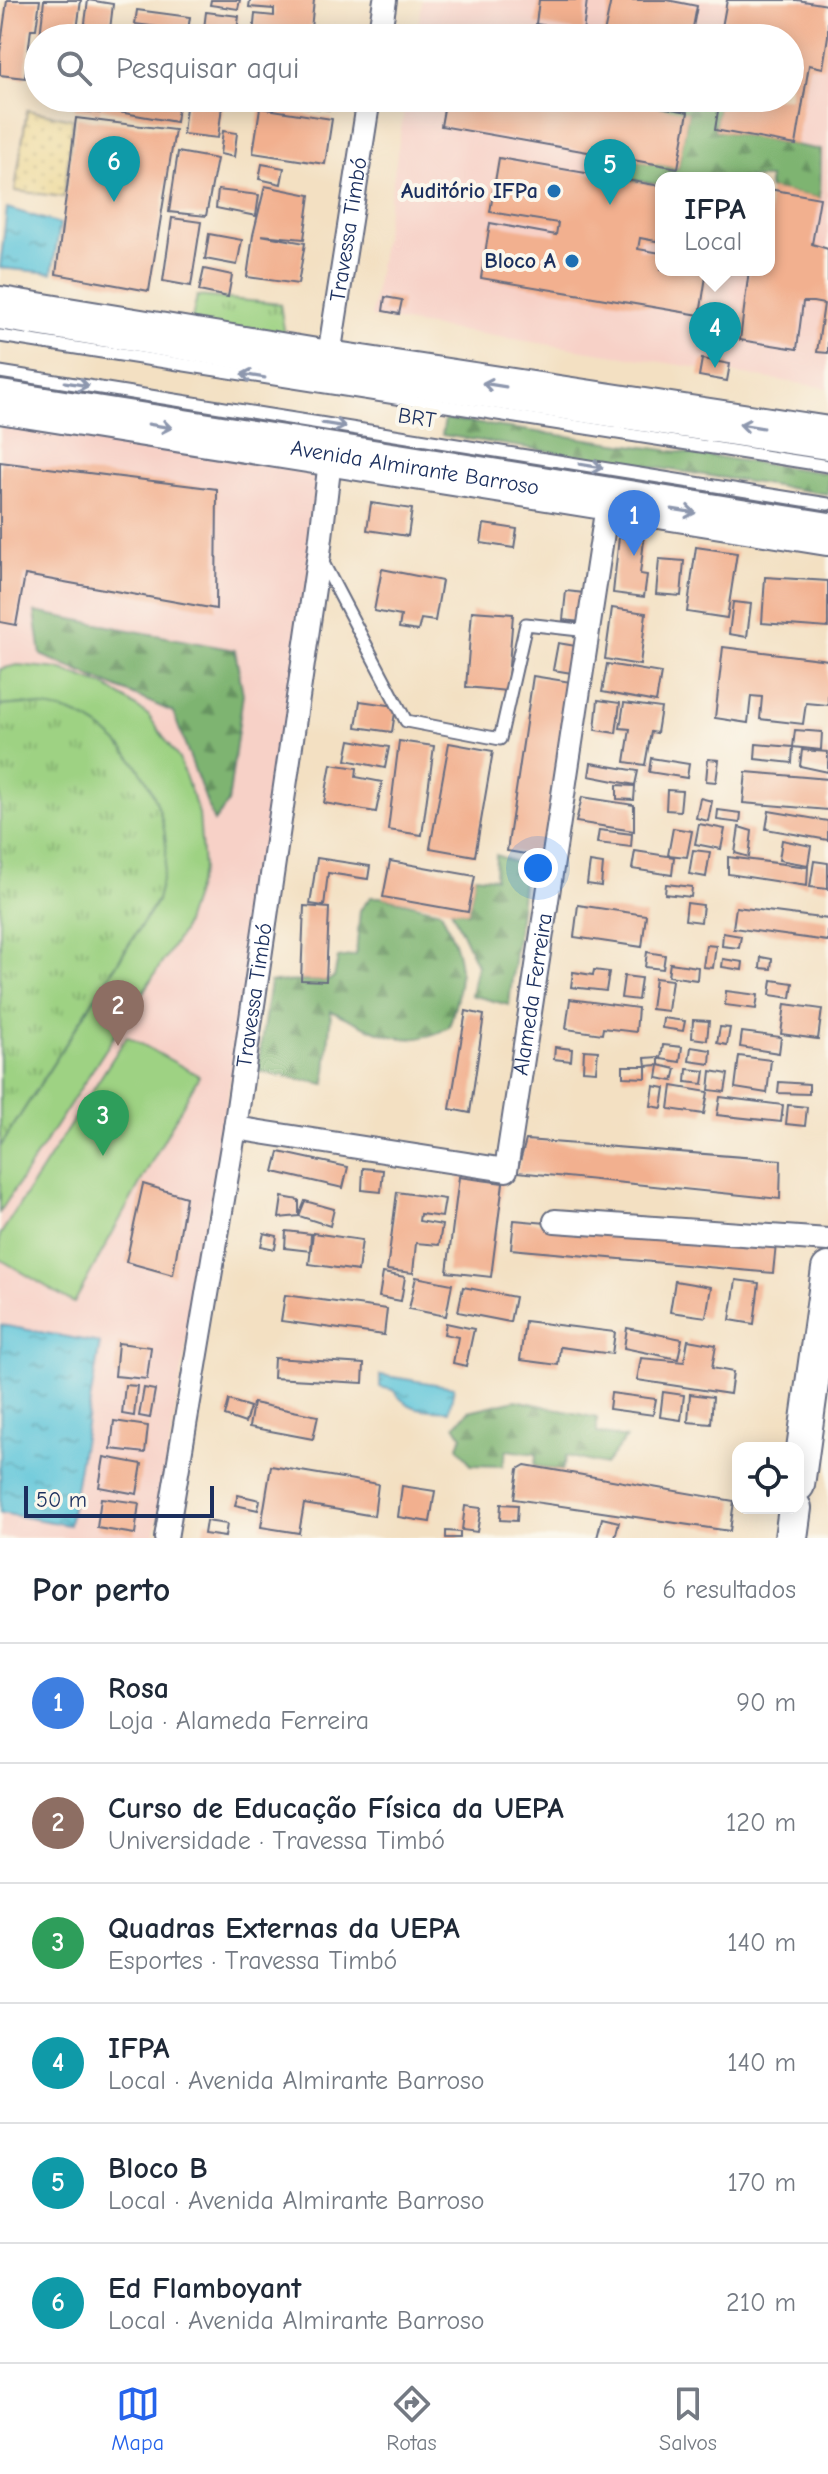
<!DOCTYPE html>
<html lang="pt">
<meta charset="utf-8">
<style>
:root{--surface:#fff;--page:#f2f2f3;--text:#1f2937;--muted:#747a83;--line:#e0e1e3;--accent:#2563eb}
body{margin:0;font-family:"Comic Neue",sans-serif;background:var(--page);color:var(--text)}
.controls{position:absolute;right:24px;bottom:24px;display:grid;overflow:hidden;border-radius:16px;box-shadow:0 4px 20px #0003}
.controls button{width:72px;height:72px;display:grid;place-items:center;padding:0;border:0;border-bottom:2px solid var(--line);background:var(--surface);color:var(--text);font:40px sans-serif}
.scale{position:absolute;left:24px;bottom:20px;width:190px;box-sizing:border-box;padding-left:8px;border:4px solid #1b2f5e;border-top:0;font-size:22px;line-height:28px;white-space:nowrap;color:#1b2f5e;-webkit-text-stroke:6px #fbf7ec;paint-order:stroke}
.you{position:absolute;left:538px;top:868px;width:28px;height:28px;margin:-20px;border:6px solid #fff;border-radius:50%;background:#1a73e8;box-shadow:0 0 0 12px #1a73e833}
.badge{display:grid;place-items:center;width:52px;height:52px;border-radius:50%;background:var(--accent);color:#fff;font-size:26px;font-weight:700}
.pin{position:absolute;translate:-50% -66px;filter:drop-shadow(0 2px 4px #0008)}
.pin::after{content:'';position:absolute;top:42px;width:28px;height:24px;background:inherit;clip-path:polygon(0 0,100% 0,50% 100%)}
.popup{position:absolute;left:655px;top:172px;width:120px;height:104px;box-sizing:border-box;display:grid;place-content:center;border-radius:16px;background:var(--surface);filter:drop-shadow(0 2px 6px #0005);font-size:26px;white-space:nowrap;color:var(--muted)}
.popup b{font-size:30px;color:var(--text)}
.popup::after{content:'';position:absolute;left:50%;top:100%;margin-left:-16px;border:16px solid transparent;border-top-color:var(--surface)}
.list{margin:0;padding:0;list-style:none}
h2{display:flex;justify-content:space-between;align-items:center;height:104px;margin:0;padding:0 32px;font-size:34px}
h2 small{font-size:26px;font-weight:400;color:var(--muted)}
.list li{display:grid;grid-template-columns:52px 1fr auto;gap:24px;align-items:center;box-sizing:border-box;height:120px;padding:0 32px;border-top:2px solid var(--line)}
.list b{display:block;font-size:30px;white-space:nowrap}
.list p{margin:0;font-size:26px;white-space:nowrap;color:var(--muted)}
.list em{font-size:26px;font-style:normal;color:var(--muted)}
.icon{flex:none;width:44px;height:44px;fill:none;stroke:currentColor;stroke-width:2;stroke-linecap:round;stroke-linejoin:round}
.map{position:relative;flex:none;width:828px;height:1538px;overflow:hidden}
.search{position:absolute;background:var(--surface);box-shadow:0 4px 20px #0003;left:24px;right:24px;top:24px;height:88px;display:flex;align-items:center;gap:20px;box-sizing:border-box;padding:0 28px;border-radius:44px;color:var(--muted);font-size:30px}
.sheet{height:824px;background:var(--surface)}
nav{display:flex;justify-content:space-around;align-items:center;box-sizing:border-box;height:112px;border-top:2px solid var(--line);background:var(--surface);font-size:22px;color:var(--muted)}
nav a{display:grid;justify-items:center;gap:4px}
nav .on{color:var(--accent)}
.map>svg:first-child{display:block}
.built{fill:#f7d1c7;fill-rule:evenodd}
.grass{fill:#9ed283;stroke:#5c8070;stroke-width:2}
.forest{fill:url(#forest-firs);stroke:#4c7268;stroke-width:2}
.sand{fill:url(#sand-dots);stroke:#84847e;stroke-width:2}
.park{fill:url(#park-tufts);stroke:#5c8070;stroke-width:2}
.water{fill:url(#water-ripples);stroke:#3c7a9c;stroke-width:2}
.building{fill:#f2b08f}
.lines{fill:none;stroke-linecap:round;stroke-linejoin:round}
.lane-casing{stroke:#676d81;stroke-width:15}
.street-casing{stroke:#676d81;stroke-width:26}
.secondary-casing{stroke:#676d81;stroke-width:36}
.highway-casing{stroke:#676d81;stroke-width:46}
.lane{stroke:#fff;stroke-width:11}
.street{stroke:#fff;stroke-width:22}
.secondary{stroke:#fff;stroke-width:32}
.highway{stroke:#fff;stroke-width:42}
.oneway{stroke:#8d97ae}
.poi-dot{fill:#1f6fb2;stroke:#fbf7ec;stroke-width:3}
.labels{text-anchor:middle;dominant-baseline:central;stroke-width:8;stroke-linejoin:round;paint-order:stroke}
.poi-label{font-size:22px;font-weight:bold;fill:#1b2f5e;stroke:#fbf7ec;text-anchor:end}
.street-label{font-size:22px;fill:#1b2f5e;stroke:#fbf7ec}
</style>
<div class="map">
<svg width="828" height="1538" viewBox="0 0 828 1538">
<defs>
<pattern id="forest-firs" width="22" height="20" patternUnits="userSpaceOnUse" patternTransform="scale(2)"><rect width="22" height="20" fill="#7eb471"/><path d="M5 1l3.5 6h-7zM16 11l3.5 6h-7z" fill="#669360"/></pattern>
<pattern id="sand-dots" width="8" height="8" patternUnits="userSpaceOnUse" patternTransform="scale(2)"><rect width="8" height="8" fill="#eeda9e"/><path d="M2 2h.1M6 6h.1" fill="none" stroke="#ccbb8a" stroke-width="1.8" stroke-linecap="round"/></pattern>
<pattern id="park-tufts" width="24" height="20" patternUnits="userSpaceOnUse" patternTransform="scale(2)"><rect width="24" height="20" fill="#9ed283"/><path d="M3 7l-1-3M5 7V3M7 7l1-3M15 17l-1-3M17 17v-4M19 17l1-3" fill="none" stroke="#80ab6e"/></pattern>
<pattern id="water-ripples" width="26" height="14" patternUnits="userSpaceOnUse" patternTransform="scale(2)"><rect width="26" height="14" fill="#5dc5d9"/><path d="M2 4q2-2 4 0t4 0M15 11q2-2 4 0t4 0" fill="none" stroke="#4ca0b3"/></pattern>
</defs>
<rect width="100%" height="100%" fill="#fbf7ec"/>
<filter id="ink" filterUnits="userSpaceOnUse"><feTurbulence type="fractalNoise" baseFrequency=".0125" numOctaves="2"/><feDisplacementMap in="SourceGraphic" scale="16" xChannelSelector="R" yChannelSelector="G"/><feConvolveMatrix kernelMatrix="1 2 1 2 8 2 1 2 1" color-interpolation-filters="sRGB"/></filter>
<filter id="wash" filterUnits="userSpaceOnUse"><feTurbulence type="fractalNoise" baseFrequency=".006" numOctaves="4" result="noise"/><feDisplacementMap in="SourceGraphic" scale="32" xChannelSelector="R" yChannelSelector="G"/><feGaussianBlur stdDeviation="1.8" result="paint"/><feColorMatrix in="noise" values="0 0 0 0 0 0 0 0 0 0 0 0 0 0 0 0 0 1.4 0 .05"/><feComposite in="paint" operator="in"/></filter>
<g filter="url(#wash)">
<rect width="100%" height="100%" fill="#f3e0c2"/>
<g class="built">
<path d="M422,0H828V388L371,317L406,98H790V38H416ZM661,178H769V270H661Z"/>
<path d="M0,402L331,452L319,554L154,1538H0Z"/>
</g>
<g class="grass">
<path d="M18,665L59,669L106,686L148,715L179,759L199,814L203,868L182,932L0,1212V1147L157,901L25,704L0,706V669Z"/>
<path d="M127,1036L199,1076L74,1303L0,1259V1235Z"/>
</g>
<g class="forest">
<path d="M610,98H720L715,130L821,150L820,198L769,189V178H661V185L608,176L611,156L678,168L688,113Z"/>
<path d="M445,419L828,473V494L442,435Z"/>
<path d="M35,612L235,650L243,694L228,803L214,822L173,712L41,655Z"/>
<path d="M496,855L525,866L509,1005L471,995L477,965L451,909L468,912L475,876L495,878Z"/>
<path d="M371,897H383L441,911C464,961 465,974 449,1027C405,1053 373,1029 331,1011L325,1084L257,1071L270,982L326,981L334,978L338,958L356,955L360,910Z"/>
<path d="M516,1400L597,1418V1433L626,1438L605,1465L566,1456L562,1471L534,1466L537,1454L507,1450L502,1466L471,1465L458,1446L462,1436L455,1425L469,1411Z"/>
</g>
<path class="sand" d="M27,110L73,119L64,197L15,191Z"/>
<g class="park">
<path d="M197,296L280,304L286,342L189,332Z"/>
<path d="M25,704C39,706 55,708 68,712C125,730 169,798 166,858C165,872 160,887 157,900L0,1147V706Z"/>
</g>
<g class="water">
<path d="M7,208L60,224L52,273L0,268Z"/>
<path d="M1,1325L100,1343L69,1525L0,1513Z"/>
<path d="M380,1375L454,1387L449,1411C424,1409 409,1412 393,1390L380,1387Z"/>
</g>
<g id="blocks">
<g class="building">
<path d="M7,0H40L36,29H31L25,78L0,75V52Z"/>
<path d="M44,0H81L76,38H40Z"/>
<path d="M88,0L113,4L109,38H83Z"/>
<path d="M211,0H240L238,9L210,5Z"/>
<path d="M250,0H314L310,38L253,35L255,14L274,16V9L249,7Z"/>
<path d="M539,0H587L583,32L536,24Z"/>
<path d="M611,0H667L697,6L691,38H603Z"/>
<path d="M727,0H797L828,5V36L823,68L809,65L796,145L715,130L720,98H790V38H720Z"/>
<path d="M137,10L190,17L188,31L135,24Z"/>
<path d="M206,12L239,16L236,38L203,37Z"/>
<path d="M36,69H38V90L34,89Z"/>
<path d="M76,98H102L100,113L75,110Z"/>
<path d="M104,98H179L176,122L101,109Z"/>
<path d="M187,98H223L218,138L183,134Z"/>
<path d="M297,98H332L331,110L296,106Z"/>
<path d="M446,98H610L688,112L678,168L441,126Z"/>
<path d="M260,108L332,119L325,164L253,153Z"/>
<path d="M76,118L175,130L149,291L56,274Z"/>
<path d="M223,131L237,133L234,157L220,154Z"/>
<path d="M178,152L217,159L206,216L169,212Z"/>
<path d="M499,158L661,186V242L640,238L638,249L661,253V270H707L700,315L481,278L490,223L556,235L558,223L490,212Z"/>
<path d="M262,164L284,168L281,184L259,179Z"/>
<path d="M265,186L310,195L304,239L261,235L305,243L298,284L247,277L253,235Z"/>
<path d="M769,189L820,198L812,244L828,249V353L817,352L824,304L813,302H803L797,349L740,340L749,270H769Z"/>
<path d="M218,190L259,195L256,216L216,208Z"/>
<path d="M172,218L201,222L191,286L163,281Z"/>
<path d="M209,234L242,240L237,265L205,259Z"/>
<path d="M204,269L232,275L228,297L199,291Z"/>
<path d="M385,297L402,300L399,314L383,311Z"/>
<path d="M702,359L730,364L727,381L699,376Z"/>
<path d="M0,462L217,489L216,609L25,575L16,625L0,622Z"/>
<path d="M371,503L412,509L408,536L367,530Z"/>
<path d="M484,524L517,529L514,548L481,543Z"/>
<path d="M619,537L644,540L640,574L647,575L644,597L613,593Z"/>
<path d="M696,547L737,553L727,618L687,612Z"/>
<path d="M659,559L684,561L681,596L656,594Z"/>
<path d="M382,569L442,581L435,621L421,619L418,631L399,628L401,616L374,611Z"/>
<path d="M765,577L828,581V628L762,623Z"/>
<path d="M566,591L584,593L581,622L563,620Z"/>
<path d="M733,602L751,604L747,637L729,634Z"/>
<path d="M612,608L646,613L640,665L605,659Z"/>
<path d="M472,611L513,614L507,691L466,687Z"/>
<path d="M558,643L576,646L572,673L553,670Z"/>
<path d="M723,647L828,660V705L806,703L803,724L760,719L762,697L751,696L748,723L715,718Z"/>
<path d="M607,664L661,673L656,702L602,692Z"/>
<path d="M533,676L571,682L544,857L507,851Z"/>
<path d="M598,700L620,703L616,733L595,730Z"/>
<path d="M360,701L396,706L392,732L356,727Z"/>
<path d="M624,703L661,708L657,733L651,732L645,765L625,762L630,729L620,728Z"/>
<path d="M795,730L822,732L821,750L793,747Z"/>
<path d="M350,740L389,747L385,768L346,760Z"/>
<path d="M399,741L434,746L422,835L388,830Z"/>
<path d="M449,743L493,751L475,856L430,848Z"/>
<path d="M756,744L793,747L792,763L755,759Z"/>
<path d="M802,750L828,752V772L800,766Z"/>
<path d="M651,758L689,764L687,778L649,772Z"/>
<path d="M708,759L719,760L716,782L706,781Z"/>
<path d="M591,763L638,771L635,785L589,776Z"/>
<path d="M331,764L357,768L356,777L382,782L376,812L324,803Z"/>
<path d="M746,772L828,779V810L743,803Z"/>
<path d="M617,785L635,786L634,800L617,799Z"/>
<path d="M667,790L682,791L680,811L666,810Z"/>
<path d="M582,797L634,805V831L576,822Z"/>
<path d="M700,798L712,801L708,821L696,818Z"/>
<path d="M718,810L741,813L740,823L717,820Z"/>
<path d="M769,811L828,821V840L766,829Z"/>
<path d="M699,824L725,829L721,849L695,844Z"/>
<path d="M739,827L752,831L749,857L735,853Z"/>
<path d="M673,828L692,831L687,857L668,855Z"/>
<path d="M599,830L632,834L631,847L597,843Z"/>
<path d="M782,840L811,846L808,865L779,860Z"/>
<path d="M693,850L710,852L706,877L689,874Z"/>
<path d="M635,851L674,857L672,875L632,869Z"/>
<path d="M728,857L808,867L807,886L728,874Z"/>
<path d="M317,858L370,866L368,879L328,873L324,906L310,904Z"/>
<path d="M390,861L475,876L468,912L383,897Z"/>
<path d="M814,861L828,863V889L810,887Z"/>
<path d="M590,862L603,864L601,886L587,884Z"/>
<path d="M666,884L692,887L691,897L665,894Z"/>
<path d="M687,903L703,905L701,922L685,920Z"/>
<path d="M578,905L646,915L642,947L574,937Z"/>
<path d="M304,906L329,908L326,981L301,980Z"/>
<path d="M736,907L828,919V941L733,928Z"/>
<path d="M723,933L741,936L739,948L722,946Z"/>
<path d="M706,945L716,946L713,968L703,967Z"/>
<path d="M647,952L665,955L663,969L645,967Z"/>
<path d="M761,957L772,959L771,969L760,968Z"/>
<path d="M723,959L743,962L742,970L722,967Z"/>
<path d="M670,963L698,967L697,980L668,976Z"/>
<path d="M594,970L609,972L606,991L571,987L573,972L593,975Z"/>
<path d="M624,976L641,978L638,1000L621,998Z"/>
<path d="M655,978L672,980L668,1011L651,1009Z"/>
<path d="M772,980L793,983L791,998L770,995Z"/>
<path d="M726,991L758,995L756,1009L725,1005Z"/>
<path d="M570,999L638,1008L636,1032L603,1028L602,1034L566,1029Z"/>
<path d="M785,1004L822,1009L818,1039L781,1034Z"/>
<path d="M466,1011L484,1015L470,1113L450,1109Z"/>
<path d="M663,1018L685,1021L683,1031L662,1028Z"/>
<path d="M693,1020L709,1021L707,1040L692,1038Z"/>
<path d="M720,1027L730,1028L727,1045L717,1043Z"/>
<path d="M742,1032L781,1037L779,1053L740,1047Z"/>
<path d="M663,1045L682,1047L680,1062L661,1059Z"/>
<path d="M555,1047L572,1049L571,1061L554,1059Z"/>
<path d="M691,1047L711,1050L710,1064L689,1061Z"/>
<path d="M584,1050L598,1051L596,1071L583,1070Z"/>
<path d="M739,1056L771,1060L767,1093L735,1088Z"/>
<path d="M659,1057V1065L646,1066L645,1058Z"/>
<path d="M659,1065L676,1069L673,1081L657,1078Z"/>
<path d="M623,1066H646V1078L623,1077Z"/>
<path d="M687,1069L705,1071L703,1084L686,1082Z"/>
<path d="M711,1071L728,1074L725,1092L709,1090Z"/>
<path d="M779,1082L809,1084V1094L778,1093Z"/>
<path d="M654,1086L665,1088L662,1108L651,1106Z"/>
<path d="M672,1086L708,1092L704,1114L669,1109Z"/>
<path d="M720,1097L783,1105L781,1122L717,1115Z"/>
<path d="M788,1105L807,1107L805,1126L786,1124Z"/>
<path d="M526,1140L781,1160L780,1199L517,1172Z"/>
<path d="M279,1152L348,1167L343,1188L274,1172Z"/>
<path d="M363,1168L383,1170L381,1192L362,1190Z"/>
<path d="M459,1177L503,1183L491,1277L447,1272Z"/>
<path d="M143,1184L186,1197L173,1275L126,1262Z"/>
<path d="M397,1192L445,1199L442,1217L420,1214L419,1221L442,1225L439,1245L416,1243L413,1273L387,1270Z"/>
<path d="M282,1197L299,1200V1216L279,1218Z"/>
<path d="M305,1201L334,1209L330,1226L299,1216Z"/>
<path d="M514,1220L776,1244L773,1273L511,1249Z"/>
<path d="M286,1231L311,1234L310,1251L285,1248Z"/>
<path d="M264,1233L277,1236L275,1249L261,1246Z"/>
<path d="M313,1233L362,1240L358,1271L309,1264Z"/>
<path d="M383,1273L405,1277L401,1301L379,1297Z"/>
<path d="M416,1277L452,1284L446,1316L409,1309Z"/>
<path d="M736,1280L759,1283L754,1324L730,1320Z"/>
<path d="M675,1281L711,1287L706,1317L670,1312Z"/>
<path d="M463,1287L515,1297L510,1322L458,1312Z"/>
<path d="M285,1295L387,1309L384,1335L281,1321Z"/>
<path d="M525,1321L615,1332L612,1354L560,1347L558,1365L520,1360Z"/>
<path d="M446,1323L474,1329L466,1366L453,1363L458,1337L444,1334Z"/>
<path d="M627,1328L682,1339L678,1359L624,1348Z"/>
<path d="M688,1340L716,1345L712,1368L733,1372L730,1394L637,1380L641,1358L684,1362Z"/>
<path d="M118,1343L151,1347L147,1379L115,1376Z"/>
<path d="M274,1358L364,1364L363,1383L273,1378Z"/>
<path d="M125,1385L137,1386L134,1416L122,1414Z"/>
<path d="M144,1388L155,1390L150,1418L139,1416Z"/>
<path d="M663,1392L684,1395L681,1420L660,1417Z"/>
<path d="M611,1393L656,1399L653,1415L609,1409Z"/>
<path d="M690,1394L713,1397L711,1424L688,1422Z"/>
<path d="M229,1400L250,1407L245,1423L225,1416Z"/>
<path d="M253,1403L318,1416L313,1439L249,1427Z"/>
<path d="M114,1421L148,1426L145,1453L111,1449Z"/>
<path d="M104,1457L142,1464L137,1494L99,1487Z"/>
<path d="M525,1465L734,1501L730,1531L514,1499L518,1469Z"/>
<path d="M271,1466L378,1484L374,1516L304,1504L299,1533L261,1527Z"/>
<path d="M402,1486L435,1491L430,1522L398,1517Z"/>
<path d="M238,1495L260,1500L258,1510L235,1505Z"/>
<path d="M101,1498L139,1503L135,1534L97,1528Z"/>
<path d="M501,1504L518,1505L517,1521L500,1520Z"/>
<path d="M465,1506L481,1508L477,1532L462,1530Z"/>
<path d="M602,1518L619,1522L615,1538H597Z"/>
<path d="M206,1521L227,1524L225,1537L204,1534Z"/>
<path d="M446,1531L460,1532V1538H446Z"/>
</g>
</g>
</g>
<g filter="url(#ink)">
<use href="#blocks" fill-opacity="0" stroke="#676d81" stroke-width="2"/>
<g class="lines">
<g class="lane-casing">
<g id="lane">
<path d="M0,336L828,466"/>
<path d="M0,372L828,504"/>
<path d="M321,559L406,721L500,739L526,624L588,631"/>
</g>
</g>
<g class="street-casing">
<g id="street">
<path d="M379,38L385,0"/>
<path id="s1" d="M328,362L369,98"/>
<path id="s2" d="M235,1128L506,1170L608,499"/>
<path d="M555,1221L828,1240"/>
<path id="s3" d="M166,1538L235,1128L319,554L331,452"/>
</g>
</g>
<g class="secondary-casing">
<g id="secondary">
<path d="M798,1485L828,1269"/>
<path d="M791,1538L795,1508"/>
</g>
</g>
<g class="highway-casing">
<g id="highway">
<path d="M0,308L328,362L828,438"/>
<path id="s4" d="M0,402C276,444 552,491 828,534"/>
</g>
</g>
<use href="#lane" class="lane"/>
<use href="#street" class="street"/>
<use href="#secondary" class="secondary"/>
<use href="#highway" class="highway"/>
</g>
<defs><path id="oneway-shaft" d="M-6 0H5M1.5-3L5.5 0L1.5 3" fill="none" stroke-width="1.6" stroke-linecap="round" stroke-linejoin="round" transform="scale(2)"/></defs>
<g class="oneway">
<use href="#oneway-shaft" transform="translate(253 376) rotate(-171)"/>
<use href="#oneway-shaft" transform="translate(77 384) rotate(9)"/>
<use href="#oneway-shaft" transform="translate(494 385) rotate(-171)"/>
<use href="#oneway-shaft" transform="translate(334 425) rotate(9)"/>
<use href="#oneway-shaft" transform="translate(160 426) rotate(9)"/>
<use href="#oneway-shaft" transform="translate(751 426) rotate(-171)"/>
<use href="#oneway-shaft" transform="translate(591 466) rotate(9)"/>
<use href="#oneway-shaft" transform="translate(684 511) rotate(9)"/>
</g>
</g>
<g class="poi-dot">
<circle cx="554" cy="191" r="8"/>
<circle cx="572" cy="261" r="8"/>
</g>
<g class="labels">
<g class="poi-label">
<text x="538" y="191">Auditório IFPa</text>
<text x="556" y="261">Bloco A</text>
</g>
<g class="street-label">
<text stroke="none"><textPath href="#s1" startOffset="134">Travessa Timbó</textPath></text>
<text transform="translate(417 418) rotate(9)">BRT</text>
<text stroke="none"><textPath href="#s4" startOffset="420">Avenida Almirante Barroso</textPath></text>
<text stroke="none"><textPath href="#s2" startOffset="452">Alameda Ferreira</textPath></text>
<text stroke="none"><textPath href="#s3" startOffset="550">Travessa Timbó</textPath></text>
</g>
</g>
</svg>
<div class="controls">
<button><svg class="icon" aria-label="locate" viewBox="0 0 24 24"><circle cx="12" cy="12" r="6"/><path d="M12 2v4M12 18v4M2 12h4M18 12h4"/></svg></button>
</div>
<div class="scale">50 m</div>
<div class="you"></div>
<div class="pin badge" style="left:634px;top:556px;background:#3f7fe0">1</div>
<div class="pin badge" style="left:118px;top:1046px;background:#8d6e63">2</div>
<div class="pin badge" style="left:103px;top:1156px;background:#2e9e5b">3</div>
<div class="pin badge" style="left:715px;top:368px;background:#0f9aa8">4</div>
<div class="popup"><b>IFPA</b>Local</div>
<div class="pin badge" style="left:610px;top:205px;background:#0f9aa8">5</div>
<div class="pin badge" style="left:114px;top:202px;background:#0f9aa8">6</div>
<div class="search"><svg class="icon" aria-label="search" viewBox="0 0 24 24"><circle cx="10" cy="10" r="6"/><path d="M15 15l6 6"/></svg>Pesquisar aqui</div>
</div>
<section class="sheet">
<h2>Por perto<small>6 resultados</small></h2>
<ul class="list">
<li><span class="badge" style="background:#3f7fe0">1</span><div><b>Rosa</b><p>Loja · Alameda Ferreira</p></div><em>90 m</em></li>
<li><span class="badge" style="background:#8d6e63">2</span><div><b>Curso de Educação Física da UEPA</b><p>Universidade · Travessa Timbó</p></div><em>120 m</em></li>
<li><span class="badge" style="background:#2e9e5b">3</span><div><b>Quadras Externas da UEPA</b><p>Esportes · Travessa Timbó</p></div><em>140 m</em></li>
<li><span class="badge" style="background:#0f9aa8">4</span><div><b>IFPA</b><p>Local · Avenida Almirante Barroso</p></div><em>140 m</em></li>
<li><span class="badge" style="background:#0f9aa8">5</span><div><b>Bloco B</b><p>Local · Avenida Almirante Barroso</p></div><em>170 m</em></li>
<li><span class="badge" style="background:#0f9aa8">6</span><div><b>Ed Flamboyant</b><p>Local · Avenida Almirante Barroso</p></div><em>210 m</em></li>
</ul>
</section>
<nav>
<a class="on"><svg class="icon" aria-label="map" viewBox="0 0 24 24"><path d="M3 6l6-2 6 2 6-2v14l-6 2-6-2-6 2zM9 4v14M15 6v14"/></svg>Mapa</a>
<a><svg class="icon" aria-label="directions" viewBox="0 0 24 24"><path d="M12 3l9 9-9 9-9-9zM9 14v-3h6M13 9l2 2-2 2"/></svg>Rotas</a>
<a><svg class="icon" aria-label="saved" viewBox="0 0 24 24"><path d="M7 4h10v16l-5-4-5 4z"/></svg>Salvos</a>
</nav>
